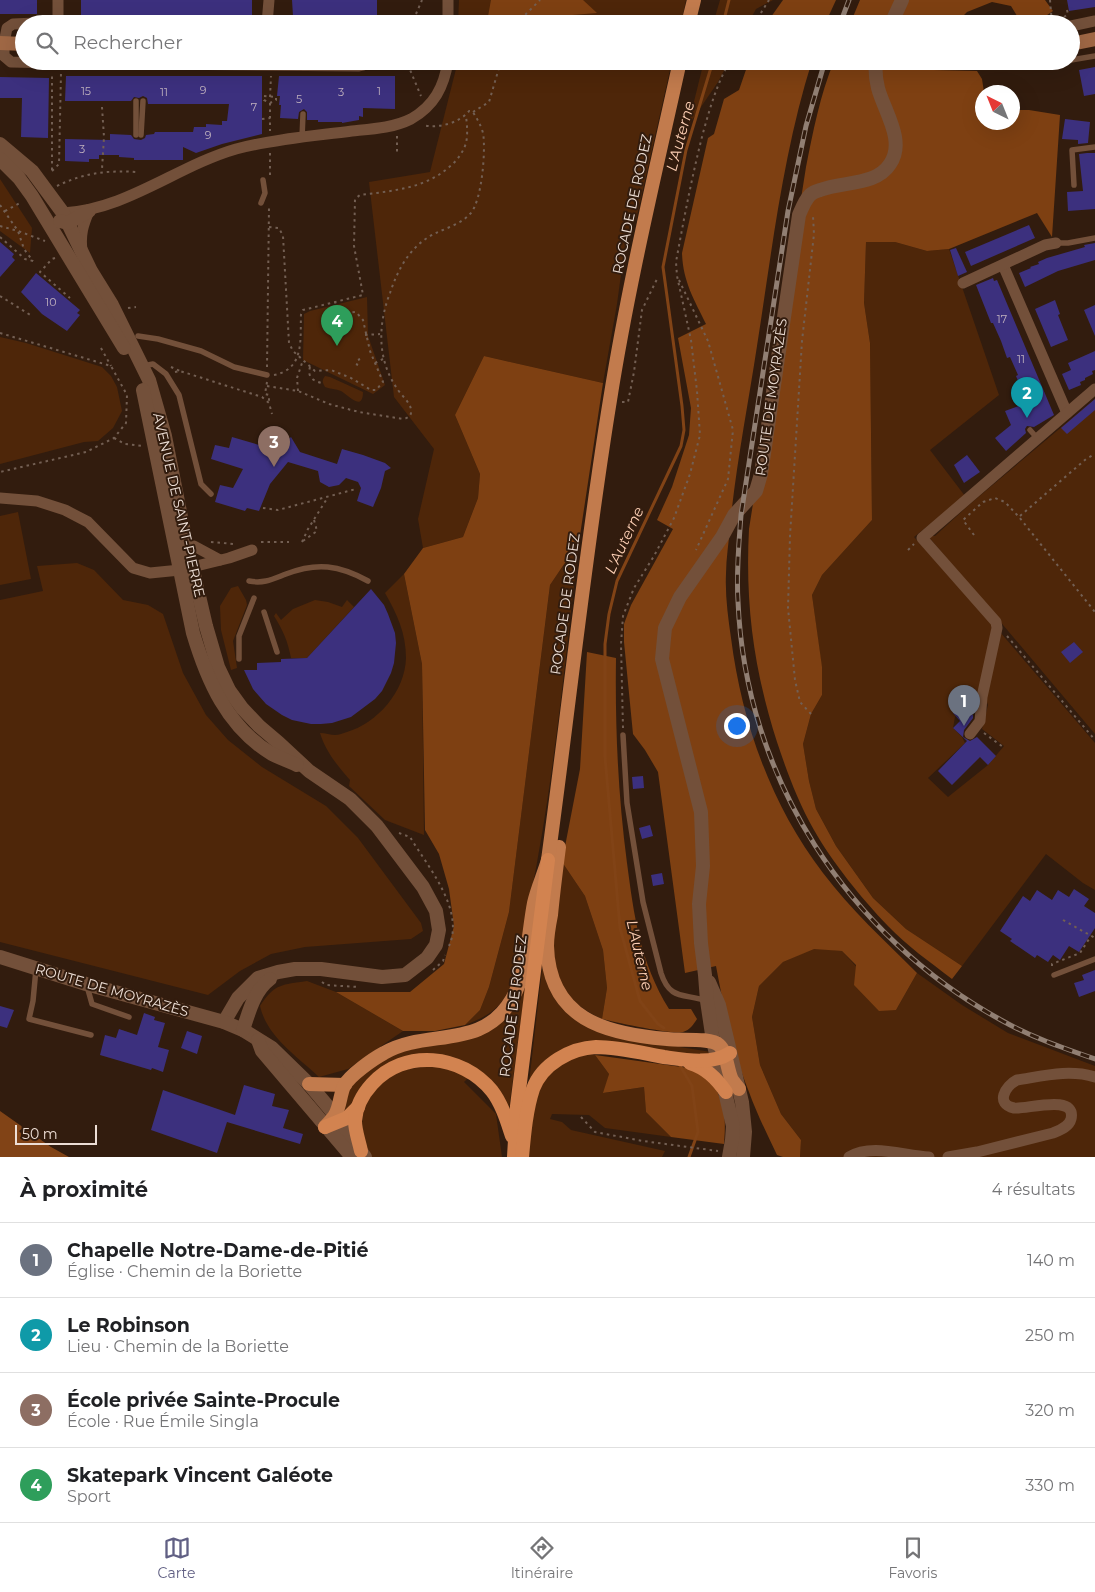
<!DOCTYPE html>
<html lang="fr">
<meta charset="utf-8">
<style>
:root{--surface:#fff;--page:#f6f6f6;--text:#202124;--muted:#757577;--line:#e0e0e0;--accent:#616084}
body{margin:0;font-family:Montserrat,sans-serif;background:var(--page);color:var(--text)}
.compass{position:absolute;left:975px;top:85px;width:45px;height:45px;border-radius:50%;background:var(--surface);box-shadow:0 5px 20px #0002;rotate:317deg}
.scale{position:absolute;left:15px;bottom:12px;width:82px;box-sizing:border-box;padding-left:5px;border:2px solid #edded5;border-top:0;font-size:14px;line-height:18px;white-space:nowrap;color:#edded5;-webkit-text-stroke:4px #321c0e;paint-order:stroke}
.you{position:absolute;left:736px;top:725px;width:18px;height:18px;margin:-12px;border:4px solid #fff;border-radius:50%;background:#1a73e8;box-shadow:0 0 0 8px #1a73e833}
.badge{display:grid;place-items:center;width:32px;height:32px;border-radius:50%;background:var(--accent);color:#fff;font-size:16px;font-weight:700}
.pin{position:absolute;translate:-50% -41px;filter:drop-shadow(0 1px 2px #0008)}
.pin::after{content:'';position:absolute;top:26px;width:18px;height:15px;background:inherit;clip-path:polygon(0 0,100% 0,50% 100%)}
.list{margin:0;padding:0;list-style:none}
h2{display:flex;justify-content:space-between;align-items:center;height:65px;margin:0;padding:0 20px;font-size:21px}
h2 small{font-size:16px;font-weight:400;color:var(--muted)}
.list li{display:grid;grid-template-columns:32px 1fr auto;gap:15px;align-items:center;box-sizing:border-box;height:75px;padding:0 20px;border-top:1px solid var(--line)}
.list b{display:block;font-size:19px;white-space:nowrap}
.list p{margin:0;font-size:16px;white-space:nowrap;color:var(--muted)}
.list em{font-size:16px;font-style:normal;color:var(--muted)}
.icon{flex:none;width:28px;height:28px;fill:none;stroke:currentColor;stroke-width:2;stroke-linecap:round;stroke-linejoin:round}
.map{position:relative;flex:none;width:1095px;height:1157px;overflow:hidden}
.search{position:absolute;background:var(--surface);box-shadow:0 5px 20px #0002;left:15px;right:15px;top:15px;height:55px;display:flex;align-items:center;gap:12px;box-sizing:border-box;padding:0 18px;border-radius:28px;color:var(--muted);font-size:19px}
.sheet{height:365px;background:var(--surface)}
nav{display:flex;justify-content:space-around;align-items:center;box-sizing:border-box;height:70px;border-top:1px solid var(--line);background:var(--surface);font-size:14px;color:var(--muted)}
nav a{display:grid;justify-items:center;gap:2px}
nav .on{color:var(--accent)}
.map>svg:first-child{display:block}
.green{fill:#4e2609}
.forest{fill:#7e4012}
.water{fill:#814316}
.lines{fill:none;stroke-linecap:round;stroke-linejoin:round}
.stream{stroke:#814316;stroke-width:3}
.building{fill:#3c307e}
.path{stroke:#735f53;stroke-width:2;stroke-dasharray:2.5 4;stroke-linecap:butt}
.service{stroke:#73503a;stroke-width:5.5}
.minor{stroke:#73503a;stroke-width:11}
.tertiary{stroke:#73503a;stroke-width:14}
.secondary{stroke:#a06845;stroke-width:14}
.primary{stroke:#c27b4d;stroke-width:14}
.trunk{stroke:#d28350;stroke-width:14}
.rail-casing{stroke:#917f73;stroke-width:5}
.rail{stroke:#321c0e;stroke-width:3;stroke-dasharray:9;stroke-linecap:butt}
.labels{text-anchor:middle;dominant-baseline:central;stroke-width:4;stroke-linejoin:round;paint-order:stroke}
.number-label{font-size:11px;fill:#c1b2bf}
.street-label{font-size:14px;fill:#edded5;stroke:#321c0e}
.water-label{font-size:15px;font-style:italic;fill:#fdcfb4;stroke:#321c0e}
</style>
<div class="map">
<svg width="1095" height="1157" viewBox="0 0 1095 1157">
<rect width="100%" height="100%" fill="#321c0e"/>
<g class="green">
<path d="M459,0H686L681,24H458Z"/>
<path d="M720,0H773L756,9L748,24H713Z"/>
<path d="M458,61H672L636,220L631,221L626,238L617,304L603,383L484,356L455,415L480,474L478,498L463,537L423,548L418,519L434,449L394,397L369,182L430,172Z"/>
<path d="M704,61H729L718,82L688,126Z"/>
<path d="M0,179L32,228L30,253L0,231Z"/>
<path d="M866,241L895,242L927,251L949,249L999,395L930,450L965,496L914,537L990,622L992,627L977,702L975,705L966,701L955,717L953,728L962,737L965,743L928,778L948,797L988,765L1004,746L982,729L988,705L985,697L1000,632L1095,743V890L1083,883L1046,854L962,966L906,929L873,898L836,846L816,809L809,781L803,744L811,714L822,695V671L812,595L822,575L872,520L870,343L864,303Z"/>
<path d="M367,297L368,336L385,385L373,394L303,360L304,314L310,311Z"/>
<path d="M0,337L26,343L102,367L111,376L117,387L122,411L113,428L98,441L84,442L0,464Z"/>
<path d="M325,376L330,377L363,392C363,413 347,394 341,391C336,389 330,389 325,387C322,382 322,380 325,376Z"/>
<path d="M1095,399V734L928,536H935L970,504Z"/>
<path d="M18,512L31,579L0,585V516Z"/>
<path d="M579,542C565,661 554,781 530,899C524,931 522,969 505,997C496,1012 481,1019 465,1025L480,1010L489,987L509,912L550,585Z"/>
<path d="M77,563L94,570L123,600L148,605L163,614L183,673L206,715L228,740L262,767L326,806L358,838L421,923L423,931L411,939L305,947L271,954L240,971L208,995L0,942V600L43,591L37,566Z"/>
<path d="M404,574L422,664L424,835L385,820L349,786L350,780C337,765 326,752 320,733C325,733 331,735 335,735C339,735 343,733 347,732C377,723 405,692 406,658C406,633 397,614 385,593Z"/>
<path d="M238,586L246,600L247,605L233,641L237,668L231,670L221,630L220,606L231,588Z"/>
<path d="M315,600L328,602L342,607L347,600L354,607L307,658H291C288,642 283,630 274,616L276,613L281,620L293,609Z"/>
<path d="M562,862L585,896L603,950L607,988L602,1019C588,1012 574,1004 565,991C544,962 558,897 562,862Z"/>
<path d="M814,948L842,951L896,1010L917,973L962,1005L1008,1033L1095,1066V1157H800L801,1140L781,1114L760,1065L752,1017L759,986L783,962Z"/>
<path d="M542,970H543L552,991L624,1038L711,1052V1057L596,1042L529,1083Z"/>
<path d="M307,981L336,992L403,1031L348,1069L319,1077C297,1056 267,1037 260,1006C275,983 282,985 307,981Z"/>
<path d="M522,989H525L509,1109L495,1087L433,1055L365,1083L345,1113L341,1114L347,1095L353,1085L372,1066L398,1052L468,1038Z"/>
<path d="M580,1053L595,1055L609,1074L604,1093L644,1087L646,1112L671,1137L605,1128L589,1115L552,1114L550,1119L562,1122L571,1130L665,1151L662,1157H526C528,1138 533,1093 545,1078C555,1067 567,1061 580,1053Z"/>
<path d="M434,1066L452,1070L469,1077L464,1082L496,1114L502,1157H371C359,1130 357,1108 380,1085C385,1080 391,1074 399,1072C410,1068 422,1067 434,1066Z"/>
</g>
<g class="forest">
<path d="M491,0H583L597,13L487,22Z"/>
<path d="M783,0H836L825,24H766Z"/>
<path d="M860,0H1045L1053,11L1034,24H1022L1011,6L992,2L967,12L955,24H850Z"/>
<path d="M749,61H812C783,153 772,250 757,346C748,405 736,465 730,526C729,542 726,558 726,574C725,595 728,617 731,638C742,723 771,805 823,873C851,910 885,941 917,973L896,1010L879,1011L854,985L856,965L842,951L814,949L783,962L759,986L752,1017L760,1065L781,1114L801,1140L800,1157H783L777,1155C767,1134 757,1114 749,1092C733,1052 724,1009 716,966L685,973L658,772L645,750L633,734L624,642V624L631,605L673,529L657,520L672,487L689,435L691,408L678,338L706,324C694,299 683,282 682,253L708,138L714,134L724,99L739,90Z"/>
<path d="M834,61H892L891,69L977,71L982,79L984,92H982V122H1012L1013,110H1029L1060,115L1052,237L1037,213L949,249L927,251L895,242H866L864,303L870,343L872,520L822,575L812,595L822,667V695L811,714L803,744L809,781L816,809L836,846L873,898L906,929L962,966L952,979C930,962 907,946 888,926C862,899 832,862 814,830C798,802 787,772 777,742C754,670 745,605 749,529L806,167C813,132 820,95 834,61Z"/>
<path d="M484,356L603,383L579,542L550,585L509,912L489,987L480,1010L465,1025L435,1031H403L336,992H410L444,964L454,926L449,889L439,854L425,830L422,664L404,574L423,548L463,537L478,498L480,474L455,415Z"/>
<path d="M587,652L616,658C615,727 618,795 627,863C634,916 640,962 669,1009H691L697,1019C693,1025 690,1030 683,1032C673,1035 614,1022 602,1019L607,988L603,950L585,896L562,862L580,769Z"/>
<path d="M595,1055L689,1068L709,1074C723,1103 727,1111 724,1144L671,1137L646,1112L644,1087L603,1093L609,1074Z"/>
</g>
<path class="water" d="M0,1111L51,1147L69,1157H0Z"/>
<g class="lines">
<g class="stream">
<path d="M723,24L729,0"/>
<path d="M664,1028L658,1024L640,1001L620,928L605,757V644L609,614L617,581L681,446L684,430L682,406L663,267L686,150L713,61"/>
<path d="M679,1064L692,1086L698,1132L689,1157"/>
</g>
</g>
<g class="building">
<rect x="0" y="0" width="37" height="14"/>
<path d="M81,0H252V16L81,15Z"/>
<path d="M292,0H377V17L293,16Z"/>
<path d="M1067,0H1095V7L1069,11Z"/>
<path d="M1095,67V94L1084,96L1079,70Z"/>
<path d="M66,76H262V134L222,144L196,153L183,147V160H134V158L119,157V155H99V159H89V162L65,161V139L110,140V134L131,135L134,139L141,140L145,138L146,135L154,134L155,132H193L194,127H206V124L222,125V121H227L229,104H148L147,98L143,96L139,98L134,97L131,101H65Z"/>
<path d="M279,76H395V109L363,108V117L359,116V120L342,123V122H318V120H307V112L304,109L299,112L298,119L280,118L281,105H279L280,96H277Z"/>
<path d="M0,77L49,78L48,138L21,137L22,98H0Z"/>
<path d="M1065,119L1090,122L1088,143L1078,144V140L1062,139Z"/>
<path d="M1087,153H1095V209L1068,211L1067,192L1083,191L1079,154Z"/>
<path d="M1029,225L1035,238L971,266L965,252Z"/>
<path d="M0,242L14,254L12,257L15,260L0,277Z"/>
<path d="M1095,243V260L1058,271L1025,287L1019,273L1031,268L1030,267L1039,264L1038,262L1047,258L1085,247L1084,245Z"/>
<path d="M956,248L967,272L958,276L950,250Z"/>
<path d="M36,273L80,310L77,313L80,315L67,331L42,314L21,292Z"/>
<path d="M993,278L994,281L997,280L1054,415L1034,427L1027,426L1025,429L1026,433L1006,451L995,438L1011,425L1005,411L1029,402L1021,386H1020L1016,376L1018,375L1010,357L1007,358L1001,341L993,323H991L976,285Z"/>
<path d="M1055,300L1060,314L1058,315L1068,340L1051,347L1035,309Z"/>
<path d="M1095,305V336L1084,310Z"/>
<path d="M1095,351V370L1092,371L1093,374L1085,378V380L1080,382L1081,385L1069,390L1062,374L1071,370L1068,363Z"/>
<path d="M1095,399V410L1067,434L1061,428Z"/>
<path d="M232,437L276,450L291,437L300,452L337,464L342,449L363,455L385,463L391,468L385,471L381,488L373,507L357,501L361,488L358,482L346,478L339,485L329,487L320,482L318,471L288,462L270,484L259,511L247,508L245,511L215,502L220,485L233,488L243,469L211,459L215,445L229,448Z"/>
<path d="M967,455L980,472L964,483L954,465Z"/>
<path d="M371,589L384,605L388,614L395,633L396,643L394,663L391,673L382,691L375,699L351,717L332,723L321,724H311L292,720L282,715L266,704L253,689L244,670H257V663L281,662V659L307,658Z"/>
<path d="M1074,642L1083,652L1070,663L1061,652Z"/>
<path d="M953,713H969L973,715V718L964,730L963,737L970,741L977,737L996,756L988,765L980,757L952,785L938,771L967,741L953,728L960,721Z"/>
<path d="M643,776L644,788L633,789L632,777Z"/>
<path d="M650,825L653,836L642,839L639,828Z"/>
<path d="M662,873L664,884L653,886L651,875Z"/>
<path d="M1074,889L1089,899L1084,906L1095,913V928L1079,952L1069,946L1060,960L1053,955L1048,962L1037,955L1035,958L1010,941L1012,939L1000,931L1023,896L1030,901L1037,890L1052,900L1058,890L1069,897Z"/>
<path d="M1095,970V991L1079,997L1074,983L1084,980L1082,975Z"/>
<path d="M0,1006L14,1010L7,1028L0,1026Z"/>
<path d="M144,1013L155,1017L154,1020L165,1023L158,1047L169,1050L163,1072L152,1068L151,1070L100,1055L105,1035L116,1038L119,1029L137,1035Z"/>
<path d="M187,1031L202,1036L197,1054L181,1048Z"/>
<path d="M244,1085L275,1094L272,1106L289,1110L283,1128L303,1134L300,1144L227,1122L217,1153L151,1130L163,1090L235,1115Z"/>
</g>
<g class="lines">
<g class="path">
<path d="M1050,0L1052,24"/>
<path d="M1067,10L1068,14"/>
<path d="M416,14L422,0"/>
<path d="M221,16V17"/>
<path d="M516,24L540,0"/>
<path d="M754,24L769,0"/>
<path d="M1053,24L1067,15"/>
<path d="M983,61L984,71"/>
<path d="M402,66L404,64L408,65L421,96"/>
<path d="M264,96L276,97V100L270,103L264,100Z"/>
<path d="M270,97L271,76"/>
<path d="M270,103V131"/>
<path d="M102,107L104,137L102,169"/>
<path d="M473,112L489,102L501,61"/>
<path d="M262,119L270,118"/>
<path d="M397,136V152"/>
<path d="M52,170V73"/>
<path d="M52,171L59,164L61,73"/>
<path d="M270,175V152"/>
<path d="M57,186C83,173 109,170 137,172"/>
<path d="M0,205L18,231L45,241"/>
<path d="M5,211L20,203"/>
<path d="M0,226L18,231L24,249L33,261"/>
<path d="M269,227L279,228L283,236L289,343L293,351L315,371L331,370L351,378L371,390H376L383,382L370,351L363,320L356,312L339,313L335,302"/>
<path d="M0,237L25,259L33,261"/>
<path d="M55,258L52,259L40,272L70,298"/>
<path d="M679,280L708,341L733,430L728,479L696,550"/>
<path d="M0,296L32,316"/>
<path d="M128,308L136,307"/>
<path d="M0,333L111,366L127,395L126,423L114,438L86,452L0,472"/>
<path d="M365,335L380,334"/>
<path d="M101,348L111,366"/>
<path d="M358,360L360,359"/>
<path d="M375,363L383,359"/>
<path d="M356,364L358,365"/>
<path d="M171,367L180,371"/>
<path d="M267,367L269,207"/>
<path d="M310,367C307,377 313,381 322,383"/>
<path d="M175,372L180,371L262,397L269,403L272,414"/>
<path d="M274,375C305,369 300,339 301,314L303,310L363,295L354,246L355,199L360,195C391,191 423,189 448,168C456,162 463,153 466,143C468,134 467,125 466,116"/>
<path d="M267,382L265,394L269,395V403"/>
<path d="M267,386L298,391L329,404L359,412L403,419C409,418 412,415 411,409C409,401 400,394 396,387C377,358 378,324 390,293C398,269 410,246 434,234C446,228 461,224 470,214C482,202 486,149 483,133C481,125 477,119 473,112L469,111C460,123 437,129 423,125"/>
<path d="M298,391L297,378L303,360"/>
<path d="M622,402H628L634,372L642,310L657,279"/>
<path d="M114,438L125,444L143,446"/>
<path d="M263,508L278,510L356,489"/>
<path d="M1020,516L1086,459L1095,454"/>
<path d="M974,535L963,520L983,502L995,498L1005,502L1019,517L1095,612"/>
<path d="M303,541L317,531L314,520"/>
<path d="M211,542L234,544"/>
<path d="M261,542H289"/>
<path d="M302,542L308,529L328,497"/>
<path d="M908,550L914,544"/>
<path d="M1007,636L1095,740"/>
<path d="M811,714L800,702L795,680L788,608L790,536L802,341L814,234L813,216"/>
<path d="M623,728L621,644L623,616L634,588L654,556L674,518L690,474L700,435L697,391L691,340L677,276L676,262C684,218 692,176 703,133C710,108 717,83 730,61"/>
<path d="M984,733L1003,747"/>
<path d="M399,833L410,837C428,867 465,910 449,946"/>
<path d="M1063,920L1095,938"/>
<path d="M1052,966V964L1080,953L1091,936"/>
<path d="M433,970L443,961L445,955"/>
<path d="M322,982L326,985L358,987"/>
<path d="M581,1117L595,1132L643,1141L718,1151"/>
</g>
<g class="service">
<path d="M1071,60L1095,56"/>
<path d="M1003,61L1014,67L1065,61"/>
<path d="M136,101V135"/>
<path d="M141,135L143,101"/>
<path d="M302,138L303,114"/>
<path d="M1074,185L1072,150L1095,147"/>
<path d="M261,203L265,193L263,180"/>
<path d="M1056,243H1068L1095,238"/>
<path d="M138,336L158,339L201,351L234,367L267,375"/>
<path d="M143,366L153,364L166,374L179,395L201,484L211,494"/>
<path d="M1030,430L1038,439"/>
<path d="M249,581C264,584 273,579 286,574C317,562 339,565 368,581"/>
<path d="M264,612L277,652"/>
<path d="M239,659V636L254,598"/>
<path d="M623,735L627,803L643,902L661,973C670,1001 684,993 707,1001"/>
<path d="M36,969L33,1001L29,1019L91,1035"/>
<path d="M1054,975L1095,959"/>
<path d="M87,986L92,1004L129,1017"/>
</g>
<g class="minor">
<path d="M58,22V0"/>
<path d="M172,24L58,22L13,24L7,28L4,43V56L11,62L57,63L358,66L363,65L367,61"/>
<path d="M267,24L269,0"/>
<path d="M448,24V0"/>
<path d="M1071,26L1095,21"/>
<path d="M63,213C126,210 177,166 236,149C274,139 314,136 352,131C372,129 393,128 411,119C434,106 444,87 448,61"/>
<path d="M82,250C80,235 83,225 89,211"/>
<path d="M1003,265L1067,413"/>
<path d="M963,283L1045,245L1056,243"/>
<path d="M0,498L37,501L65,510L88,522L133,568L150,573L180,570L229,558L252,550"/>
<path d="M181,549L194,546L220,560"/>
<path d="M970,734L980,721L982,697L997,628L996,622L922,538L1095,389"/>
<path d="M849,1157C872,1143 904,1156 929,1157"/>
<path d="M948,1157L977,1152L1053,1133C1060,1130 1069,1127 1071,1119C1077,1093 1025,1110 1014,1108C995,1104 1005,1086 1017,1080C1043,1076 1069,1069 1095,1077"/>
</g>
<g class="tertiary">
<path d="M891,24L902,0"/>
<path d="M0,144L32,171L63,213L91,271L112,305L149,380L165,436L183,527L206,626L218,667L229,690L242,708L259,726L279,743L309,771L350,799L377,826L423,887L436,911L439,930L436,945L427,958L405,975L382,977L321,969H295L278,972L258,978L238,998L224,1022"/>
<path d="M0,159L19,178L32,196L124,348"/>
<path d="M60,221L68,223L89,211"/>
<path d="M143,390L193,633C207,680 227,727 272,754C280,758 288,761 297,765"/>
<path d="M0,957L86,984L224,1022L243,1030L272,1048L309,1084L335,1115L365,1157"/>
<path d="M709,982L719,1005L742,1102L745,1132L743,1157"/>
<path d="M243,1030C249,1012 254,991 270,979"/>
<path d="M258,1040L262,1051L352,1157"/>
<path d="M729,1157L732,1140L733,1126L713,1041L707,1001L705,975L701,943L699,904L703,866L701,812L662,659L665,628L680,597L722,537L734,515L756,491L761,474L799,215C802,208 805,200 810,195C813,192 817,191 820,190C843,181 876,186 890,164C906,141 884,111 878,88C876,80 875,69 876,61"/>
</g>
<g class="secondary">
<path d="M0,43L24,44"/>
<path d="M1071,44L1095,39"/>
</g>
<g class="primary">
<path d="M688,24L694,0"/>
<path d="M559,847C556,870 553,893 551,915C549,925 547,936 547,946C549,1019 605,1034 667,1039C680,1041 710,1037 719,1045C727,1052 727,1070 732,1080C734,1083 737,1086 739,1089"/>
<path d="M309,1084L345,1085"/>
<path d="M325,1127C328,1123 333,1119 335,1115C340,1107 340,1095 344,1086C350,1075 373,1059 384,1053C427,1028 482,1051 512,999C528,971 528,934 534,903C537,889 544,874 548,860C569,707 585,553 610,400C628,286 655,174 680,61"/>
</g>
<g class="trunk">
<path d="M690,1063C706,1068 716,1078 726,1092"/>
<path d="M325,1127L347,1118L358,1107"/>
<path d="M361,1151C359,1141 355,1131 355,1121C356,1106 362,1095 372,1084C404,1048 462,1054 492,1091C502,1104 507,1121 512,1136"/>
<path d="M514,1157L517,1106L548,860"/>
<path d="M522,1157C524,1135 526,1110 533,1089C542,1064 571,1048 596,1047C618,1047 642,1053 664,1057C685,1060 712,1065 730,1053"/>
</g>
<g class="rail-casing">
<g id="rail">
<path d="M840,24L849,0"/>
<path d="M825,61L806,126L788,211L741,515C739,543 736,572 738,601C745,777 848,936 1001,1020C1031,1037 1063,1048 1095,1059"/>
</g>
</g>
<use href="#rail" class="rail"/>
</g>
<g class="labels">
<g class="number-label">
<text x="203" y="90">9</text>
<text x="86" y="91">15</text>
<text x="379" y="91">1</text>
<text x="164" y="92">11</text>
<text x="341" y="92">3</text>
<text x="299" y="99">5</text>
<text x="254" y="107">7</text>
<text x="208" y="135">9</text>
<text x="82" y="149">3</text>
<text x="51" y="302">10</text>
<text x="1002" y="319">17</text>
<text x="1021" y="359">11</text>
</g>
<g class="street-label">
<text transform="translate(632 204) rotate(-78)">ROCADE DE RODEZ</text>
<text transform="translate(771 397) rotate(-82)">ROUTE DE MOYRAZÈS</text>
<text transform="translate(179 505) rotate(77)">AVENUE DE SAINT-PIERRE</text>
<text transform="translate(565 604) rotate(-82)">ROCADE DE RODEZ</text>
<text transform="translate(112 990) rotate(16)">ROUTE DE MOYRAZÈS</text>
<text transform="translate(513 1006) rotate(-83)">ROCADE DE RODEZ</text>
</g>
<g class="water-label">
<text transform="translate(680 136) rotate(-75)">L'Auterne</text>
<text transform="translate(624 540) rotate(-65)">L'Auterne</text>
<text transform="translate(640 955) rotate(77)">L'Auterne</text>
</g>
</g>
</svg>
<svg class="compass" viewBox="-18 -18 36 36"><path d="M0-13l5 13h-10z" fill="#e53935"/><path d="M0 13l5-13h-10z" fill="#757577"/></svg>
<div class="scale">50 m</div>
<div class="you"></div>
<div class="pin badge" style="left:964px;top:726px;background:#6b7280">1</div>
<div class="pin badge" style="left:1027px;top:418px;background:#0f9aa8">2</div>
<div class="pin badge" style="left:274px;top:467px;background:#8d6e63">3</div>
<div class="pin badge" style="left:337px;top:346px;background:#2e9e5b">4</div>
<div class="search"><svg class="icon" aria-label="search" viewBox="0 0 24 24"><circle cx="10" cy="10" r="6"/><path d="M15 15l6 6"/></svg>Rechercher</div>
</div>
<section class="sheet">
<h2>À proximité<small>4 résultats</small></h2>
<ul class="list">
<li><span class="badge" style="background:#6b7280">1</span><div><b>Chapelle Notre-Dame-de-Pitié</b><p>Église · Chemin de la Boriette</p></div><em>140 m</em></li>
<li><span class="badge" style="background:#0f9aa8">2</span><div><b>Le Robinson</b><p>Lieu · Chemin de la Boriette</p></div><em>250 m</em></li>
<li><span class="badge" style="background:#8d6e63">3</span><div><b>École privée Sainte-Procule</b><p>École · Rue Émile Singla</p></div><em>320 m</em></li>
<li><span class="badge" style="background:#2e9e5b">4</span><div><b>Skatepark Vincent Galéote</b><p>Sport</p></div><em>330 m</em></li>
</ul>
</section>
<nav>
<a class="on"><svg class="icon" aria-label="map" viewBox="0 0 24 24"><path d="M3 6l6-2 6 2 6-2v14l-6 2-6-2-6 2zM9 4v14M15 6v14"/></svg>Carte</a>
<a><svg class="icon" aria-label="directions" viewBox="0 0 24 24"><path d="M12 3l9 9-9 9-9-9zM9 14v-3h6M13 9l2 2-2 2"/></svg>Itinéraire</a>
<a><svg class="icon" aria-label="saved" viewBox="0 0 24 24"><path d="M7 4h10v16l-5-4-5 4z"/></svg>Favoris</a>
</nav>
